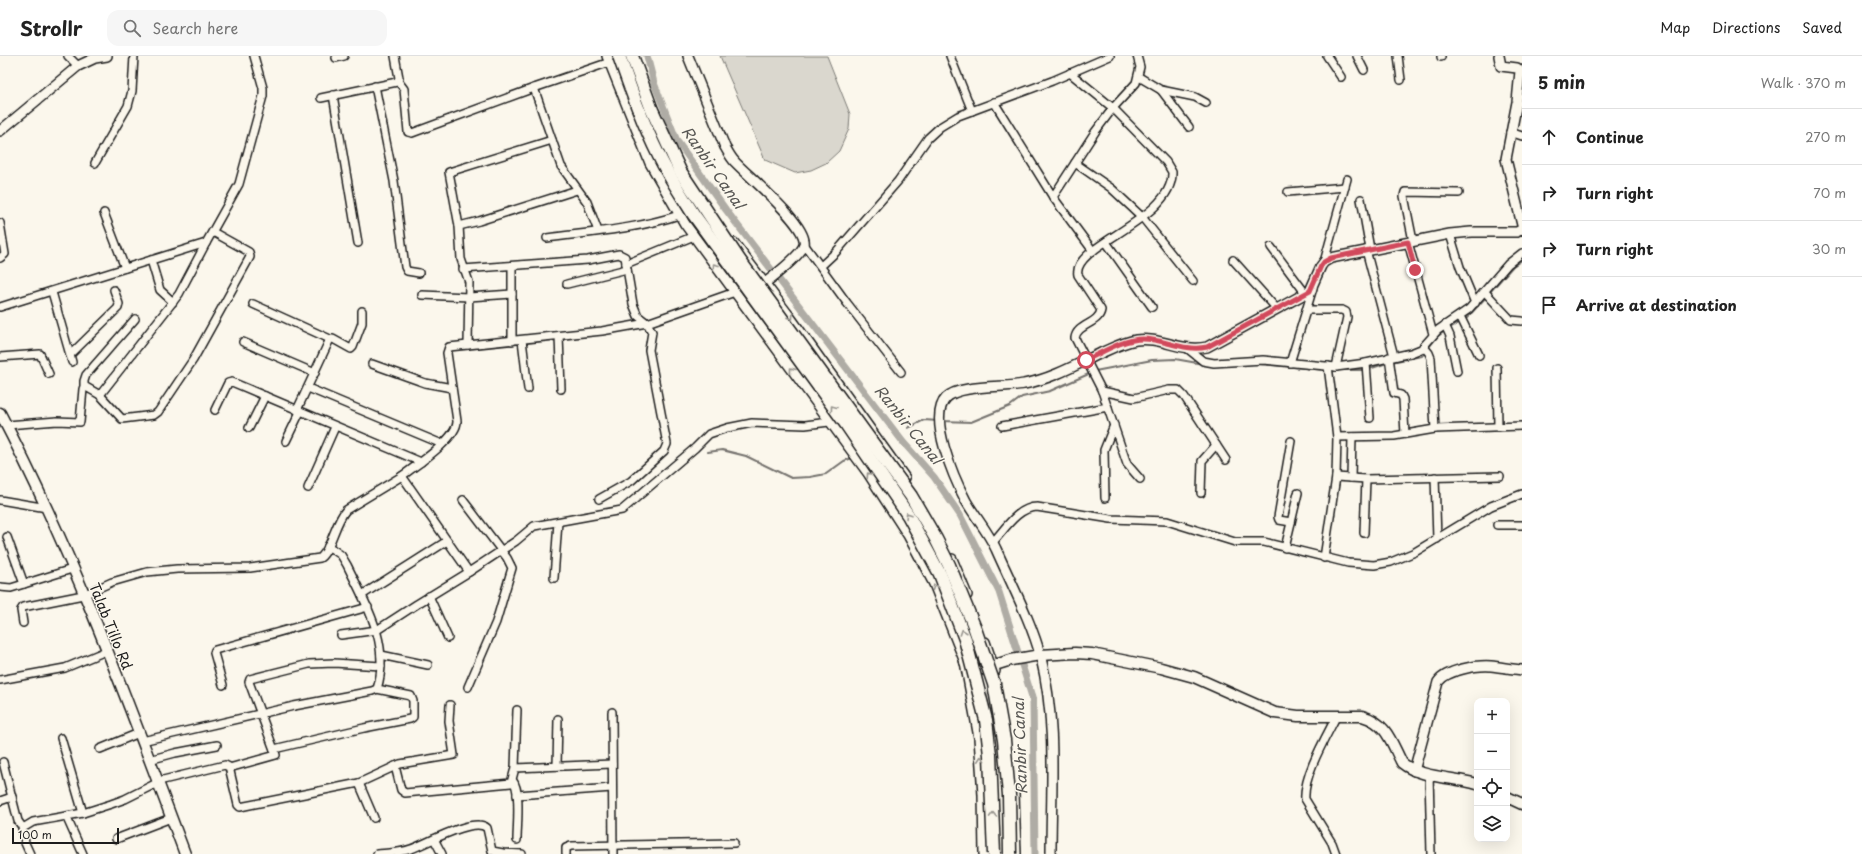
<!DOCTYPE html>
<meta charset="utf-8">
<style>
:root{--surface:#fff;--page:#f6f6f6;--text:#222;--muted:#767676;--line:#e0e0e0}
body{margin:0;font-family:"Playpen Sans",sans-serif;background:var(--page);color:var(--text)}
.controls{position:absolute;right:12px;bottom:12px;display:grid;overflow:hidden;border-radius:8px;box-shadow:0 4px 16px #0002}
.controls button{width:36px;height:36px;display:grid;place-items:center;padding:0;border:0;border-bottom:1px solid var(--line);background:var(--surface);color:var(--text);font:20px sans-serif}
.scale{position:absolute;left:12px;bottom:10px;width:107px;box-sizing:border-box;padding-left:4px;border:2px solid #1c1c1c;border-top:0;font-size:11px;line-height:14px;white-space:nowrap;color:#1c1c1c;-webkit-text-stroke:3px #fbf7ec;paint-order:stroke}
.stop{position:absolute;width:12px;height:12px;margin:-9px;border:3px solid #d1495b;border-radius:50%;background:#fff}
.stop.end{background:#d1495b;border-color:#fff;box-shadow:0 1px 4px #0008}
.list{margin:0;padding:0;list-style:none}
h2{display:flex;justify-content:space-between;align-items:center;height:52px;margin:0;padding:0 16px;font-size:17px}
h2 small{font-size:13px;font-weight:400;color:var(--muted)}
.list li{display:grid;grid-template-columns:26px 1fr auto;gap:12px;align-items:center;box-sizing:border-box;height:56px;padding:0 16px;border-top:1px solid var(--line)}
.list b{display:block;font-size:15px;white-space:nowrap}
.list em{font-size:13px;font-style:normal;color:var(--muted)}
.icon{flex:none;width:22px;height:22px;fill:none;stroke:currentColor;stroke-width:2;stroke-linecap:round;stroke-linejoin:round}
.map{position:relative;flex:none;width:1522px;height:798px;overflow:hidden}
header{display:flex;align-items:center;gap:24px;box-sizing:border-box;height:56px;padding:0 20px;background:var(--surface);border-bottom:1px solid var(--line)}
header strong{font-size:19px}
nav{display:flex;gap:22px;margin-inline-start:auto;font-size:14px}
.search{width:280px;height:36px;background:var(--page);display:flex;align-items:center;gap:10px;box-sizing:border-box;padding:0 14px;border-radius:12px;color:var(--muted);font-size:15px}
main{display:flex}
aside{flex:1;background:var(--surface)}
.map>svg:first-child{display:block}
.garden{fill:#dad7ce;stroke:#7b7a75}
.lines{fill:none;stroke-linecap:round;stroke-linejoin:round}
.stream{stroke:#74726e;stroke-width:2}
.canal{stroke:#afaca5;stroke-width:7}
.minor-casing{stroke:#1c1c1c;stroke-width:10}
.tertiary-casing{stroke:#1c1c1c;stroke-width:12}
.secondary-casing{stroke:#1c1c1c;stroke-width:13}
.minor{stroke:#fbf7ec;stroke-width:7}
.tertiary{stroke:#fbf7ec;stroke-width:9}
.secondary{stroke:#fbf7ec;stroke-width:10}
.trunk-bridge-casing{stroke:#1c1c1c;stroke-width:15;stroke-linecap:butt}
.trunk-bridge{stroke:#fbf7ec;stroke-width:12}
.oneway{stroke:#97948e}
.route{stroke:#d1495b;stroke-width:5}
.labels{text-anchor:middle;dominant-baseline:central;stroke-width:3;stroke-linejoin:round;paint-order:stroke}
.street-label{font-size:14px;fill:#1c1c1c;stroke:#fbf7ec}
.water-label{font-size:15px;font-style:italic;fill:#575653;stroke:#fbf7ec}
</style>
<header>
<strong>Strollr</strong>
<div class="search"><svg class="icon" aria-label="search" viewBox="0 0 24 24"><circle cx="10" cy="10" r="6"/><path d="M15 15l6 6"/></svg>Search here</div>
<nav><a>Map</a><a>Directions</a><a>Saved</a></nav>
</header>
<main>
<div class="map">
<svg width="1522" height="798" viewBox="0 0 1522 798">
<rect width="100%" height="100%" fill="#fbf7ec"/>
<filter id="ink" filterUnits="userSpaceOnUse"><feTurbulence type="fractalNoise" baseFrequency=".025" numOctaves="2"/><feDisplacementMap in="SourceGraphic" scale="8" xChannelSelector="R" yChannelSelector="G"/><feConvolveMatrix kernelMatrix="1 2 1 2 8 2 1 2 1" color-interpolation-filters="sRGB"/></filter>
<g filter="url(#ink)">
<path class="garden" d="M720,0H827L850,58L849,73L839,95L826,107L811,114L795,117L765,104Z"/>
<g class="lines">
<g class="stream">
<path d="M1489,237L1513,210L1522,204"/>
<path d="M1449,272L1466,263L1486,241"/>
<path d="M1391,306L1422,300L1438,280L1445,275"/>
<path d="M1259,308L1326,314"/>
<path d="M1213,310L1253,308"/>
<path d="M1369,313L1387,307"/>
<path d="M1339,314H1364"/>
<path d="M1095,315L1152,304L1175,303L1203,308"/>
<path d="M942,365L971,366L1010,350L1022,341L1050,335L1091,317"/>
<path d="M908,372L924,364L938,365"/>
<path d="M708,396L722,394L746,400L791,422L810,421L826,418L844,405L852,402"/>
</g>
<path class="canal" d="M647,0L654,27L677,85L726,154L903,386L934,421L960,459L999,536L1033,644L1035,798"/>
<g class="minor-casing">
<g id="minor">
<path d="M68,0L78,10"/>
<path d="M950,0L972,55"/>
<path d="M1327,0L1341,21"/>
<path d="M1357,0L1364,14"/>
<path d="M1398,0L1401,24"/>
<path d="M1441,0V1"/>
<path d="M336,2L344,0"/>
<path d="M1070,17L1113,52L1166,106L1172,116C1174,164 1071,189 1078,219L1101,254C1099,268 1077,268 1075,282L1102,335L1127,408L1140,423"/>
<path d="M1139,21L1161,34L1195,41L1206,47"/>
<path d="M398,25L404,33L408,76L412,77L534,32L610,6"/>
<path d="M375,30L394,125L405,211L407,215L419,217"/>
<path d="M534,32L561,110L587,146L598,175"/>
<path d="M1161,34L1189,71"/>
<path d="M333,39L358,187"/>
<path d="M321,42L397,26L399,22L395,0"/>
<path d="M994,46L1053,141L1093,195"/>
<path d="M1510,76L1522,80"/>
<path d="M95,107L128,50L132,35L134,0"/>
<path d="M1075,107L1111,132L1142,161L1193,225"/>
<path d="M1288,136L1345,131"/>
<path d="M1053,141L1095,76L1113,52L1136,27L1140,11L1137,0"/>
<path d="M1361,143L1370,193"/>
<path d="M104,157L125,212"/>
<path d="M0,167L5,198L0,202"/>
<path d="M459,170L479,165L577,134"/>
<path d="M1450,178L1460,211L1475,247"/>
<path d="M547,182C592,176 637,173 679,159"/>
<path d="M1413,185L1404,140L1405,136L1459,137"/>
<path d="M1106,186L1152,251"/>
<path d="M1408,186L1433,278"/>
<path d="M804,188L847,247L901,316"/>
<path d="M1271,191L1306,238"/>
<path d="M1366,194L1394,300"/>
<path d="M151,204L160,234L173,246"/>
<path d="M1233,204L1277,253"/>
<path d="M1324,206L1347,123"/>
<path d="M626,208L694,180"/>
<path d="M821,210L836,196L898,125L928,82L940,71L958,60L1052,25L1110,0"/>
<path d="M512,211V285"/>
<path d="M463,213L588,204L619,198L625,201L633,248L638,260L647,267L652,276L649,294L667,388L664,395L631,425L599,443"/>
<path d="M567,228L627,213"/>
<path d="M52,236L72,306"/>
<path d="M1485,236L1511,264L1522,265"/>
<path d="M422,239L469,241L512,238"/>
<path d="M253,248L330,283"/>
<path d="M0,251L206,187L239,128L263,40V32L254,0"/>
<path d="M1306,254H1342L1346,256L1347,261L1336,311"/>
<path d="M1460,260L1479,299"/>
<path d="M1445,269L1450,280L1457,315"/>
<path d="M559,280L561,333"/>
<path d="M522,284L528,333"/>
<path d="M243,286L315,317"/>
<path d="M468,289L469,226L461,203L459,170L449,116L552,84"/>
<path d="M1424,291L1429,297L1431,302L1435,373"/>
<path d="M1188,293L1203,305L1214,307L1263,304L1336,311L1366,307L1411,297L1421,293L1438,274L1469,253L1508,208L1522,197"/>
<path d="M70,299L118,252L119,248L114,234"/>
<path d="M0,301L40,298L49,318"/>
<path d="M1389,301L1394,337L1401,339L1403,343L1405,378"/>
<path d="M1290,307L1313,232"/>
<path d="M1366,307L1370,362"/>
<path d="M372,308L425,327L452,332"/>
<path d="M1497,312L1498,371"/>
<path d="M84,331V325L86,319L135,263"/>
<path d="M308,332L442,388"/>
<path d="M1102,335L1134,342L1169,334H1178L1184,340L1226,404"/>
<path d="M100,339L179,238L206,187"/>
<path d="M215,354L228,327L232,326L421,406"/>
<path d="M297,354L330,283H333L351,293L353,291L362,267V255"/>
<path d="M7,369L57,365L80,366L83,333L86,331L100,339L122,363L154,359L158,356L193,304L250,201L249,196L213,176"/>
<path d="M1002,370L1108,351"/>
<path d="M249,372L265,340"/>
<path d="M1337,381L1394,380L1435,373L1522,370"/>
<path d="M286,385L300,356"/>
<path d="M1291,385L1278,461L1279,464L1291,466"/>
<path d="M402,420C415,410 458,382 457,365L447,297L449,291L602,275L647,267L735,236"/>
<path d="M1336,421L1366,423L1500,420"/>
<path d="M1435,421L1437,483"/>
<path d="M1351,422L1352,381"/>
<path d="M308,432L335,371"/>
<path d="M1201,437L1202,405L1216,389"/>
<path d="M1105,442L1104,394L1114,369"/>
<path d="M0,444L47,452"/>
<path d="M463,444L507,502L512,512L496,566L468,631"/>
<path d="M1497,469H1522"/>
<path d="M1364,477L1366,423"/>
<path d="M7,481L24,528"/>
<path d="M993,486C1005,473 1018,451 1037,451L1111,463L1167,465L1235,486H1264L1348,507L1374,509L1391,506L1415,496L1491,450L1522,438"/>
<path d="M1285,492L1298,437"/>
<path d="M1324,502L1336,421L1337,381L1328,310"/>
<path d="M554,522L558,466"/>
<path d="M0,531L11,532L72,513"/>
<path d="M362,539L447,485"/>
<path d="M429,540L448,582"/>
<path d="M23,567L21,554L23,551L83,539L112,526L147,516L177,513L250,512L320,502C331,494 335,466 346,454L402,420L469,516"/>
<path d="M341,579L377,574L417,548L469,516L516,485L534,470L622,454L695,392L709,378L727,372L752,367L805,369L829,366"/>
<path d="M381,599L428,609"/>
<path d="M0,624L65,612L106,595"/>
<path d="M223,629L214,597L215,594L368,551"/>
<path d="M612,656L613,798"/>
<path d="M61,682L83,757"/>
<path d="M142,685L294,650L372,635L377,633C391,588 366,548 347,509L341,499L328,490"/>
<path d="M100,693L139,677"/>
<path d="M274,693L364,672L410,663L413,661V645L411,640L377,633"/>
<path d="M149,704L175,697L217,689"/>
<path d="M3,706L18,765L23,772L33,766L83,757L111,748L125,743L163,724L225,709L229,711L238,749L240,751L359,727L400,708L454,699L449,665L450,649"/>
<path d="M395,710L401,734L405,737L511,727L515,712L517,654"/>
<path d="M557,710L558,663"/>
<path d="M229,712L276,699L249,626L250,623L309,608L334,607L381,610"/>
<path d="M515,712L612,708"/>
<path d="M1429,718L1431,798"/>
<path d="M513,725C521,734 517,771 517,784"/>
<path d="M359,727L374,762"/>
<path d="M517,739L612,732"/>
<path d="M0,745L12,741"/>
<path d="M66,760L83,798"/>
<path d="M22,771L25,787L30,798"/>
<path d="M116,783L171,762"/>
<path d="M434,783L442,798"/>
<path d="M377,798C388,797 400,797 411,793C426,788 474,760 487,772L492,795L503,797L522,798"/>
<path d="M566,798V792L571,790L734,787"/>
<path d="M1336,798L1332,787L1305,743C1303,720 1326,681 1337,659"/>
</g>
</g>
<g class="tertiary-casing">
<g id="tertiary">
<path d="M607,0L650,107L685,168L868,417L908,479L934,528L965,606L979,682L983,739L984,798"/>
<path d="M688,0L725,91C728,96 731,102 735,106C749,121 809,170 804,189C801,199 774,220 765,227"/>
<path d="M1499,0L1501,10L1517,12L1520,15L1517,46L1506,103L1522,169"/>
<path d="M0,75L78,10L95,2L107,0"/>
<path d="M734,187L790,261L905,422"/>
<path d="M952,503L967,539"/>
<path d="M985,586L995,615"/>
<path d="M1414,715L1438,626C1446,614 1477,609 1491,610C1501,611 1511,613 1522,614"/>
<path d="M1014,737L1016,798"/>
<path d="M1051,798C1051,732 1057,667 1041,602C1032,567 1011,527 996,493C988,476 976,462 966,445C955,424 927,362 946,342C959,328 1005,332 1024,328C1051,323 1076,309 1101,297C1112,292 1124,286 1136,284C1160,280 1182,297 1207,291L1310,235L1321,210L1324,206L1331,202L1450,178L1471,176H1517L1522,173"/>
</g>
</g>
<g class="secondary-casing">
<g id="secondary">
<path d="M0,357C74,498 129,649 185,798"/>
<path d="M965,606L974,614H979L1011,604L1040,599L1075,597L1092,598L1161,612L1194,621L1275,657L1298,660H1362C1387,667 1391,686 1402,707C1420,722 1454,721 1477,728"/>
<path d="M1507,741L1522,748"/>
</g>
</g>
<use href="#minor" class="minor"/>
<use href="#tertiary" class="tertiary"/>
<use href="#secondary" class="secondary"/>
<g class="trunk-bridge-casing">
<g id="trunk-bridge">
<path d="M619,0C631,34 643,68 659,100C669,121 682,140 694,159L846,368L908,459L940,518L965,583L986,664L990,699L994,798"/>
<path d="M632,0L652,54L680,115L740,205L911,440L936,483L949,509L974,570L994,628L1004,684L1009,739L1010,798"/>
</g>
</g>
<use href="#trunk-bridge" class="trunk-bridge"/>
</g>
<defs><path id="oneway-chevron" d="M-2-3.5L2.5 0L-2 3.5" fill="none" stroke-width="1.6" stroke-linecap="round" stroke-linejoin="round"/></defs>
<g class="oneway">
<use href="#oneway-chevron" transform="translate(715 210) rotate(-126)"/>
<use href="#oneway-chevron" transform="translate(791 261) rotate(54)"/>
<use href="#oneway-chevron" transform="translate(792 314) rotate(-127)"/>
<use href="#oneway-chevron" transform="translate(833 352) rotate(-127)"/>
<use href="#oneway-chevron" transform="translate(869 419) rotate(-124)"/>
<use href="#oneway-chevron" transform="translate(908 459) rotate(-122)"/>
<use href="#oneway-chevron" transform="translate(935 531) rotate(-113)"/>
<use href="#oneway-chevron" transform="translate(963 576) rotate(-109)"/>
<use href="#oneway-chevron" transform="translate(981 703) rotate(-94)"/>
<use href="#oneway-chevron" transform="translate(993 759) rotate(-91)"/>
</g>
</g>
<g class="lines" filter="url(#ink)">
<path class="route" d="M1086,304C1103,296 1123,283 1143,283C1165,283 1184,296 1207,291L1310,235L1321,210L1324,206L1331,202L1408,186L1415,214"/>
</g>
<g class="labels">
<g class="street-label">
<text transform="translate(111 570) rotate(68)">Talab Tillo Rd</text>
</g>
<g class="water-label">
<text transform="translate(714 111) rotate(55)">Ranbir Canal</text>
<text transform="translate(909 368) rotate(51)">Ranbir Canal</text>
<text transform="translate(1019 690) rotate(-92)">Ranbir Canal</text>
</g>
</g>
</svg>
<div class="controls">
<button>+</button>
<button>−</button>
<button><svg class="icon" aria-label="locate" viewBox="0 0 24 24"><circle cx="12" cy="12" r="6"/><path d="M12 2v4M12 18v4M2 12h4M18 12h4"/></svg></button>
<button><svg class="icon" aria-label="layers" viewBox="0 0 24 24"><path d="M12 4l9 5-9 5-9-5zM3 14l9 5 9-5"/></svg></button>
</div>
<div class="scale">100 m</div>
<div class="stop" style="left:1086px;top:304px"></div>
<div class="stop end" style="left:1415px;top:214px"></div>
</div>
<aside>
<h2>5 min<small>Walk · 370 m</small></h2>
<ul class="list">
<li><svg class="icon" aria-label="ahead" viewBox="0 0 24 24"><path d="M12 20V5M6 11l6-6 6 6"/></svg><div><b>Continue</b></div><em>270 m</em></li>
<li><svg class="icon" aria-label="right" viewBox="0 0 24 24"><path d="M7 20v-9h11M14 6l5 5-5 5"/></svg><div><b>Turn right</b></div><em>70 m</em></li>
<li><svg class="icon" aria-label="right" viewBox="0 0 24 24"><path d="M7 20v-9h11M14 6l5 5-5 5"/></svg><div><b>Turn right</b></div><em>30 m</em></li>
<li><svg class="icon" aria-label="arrive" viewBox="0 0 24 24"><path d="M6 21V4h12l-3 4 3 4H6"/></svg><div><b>Arrive at destination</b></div></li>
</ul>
</aside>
</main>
